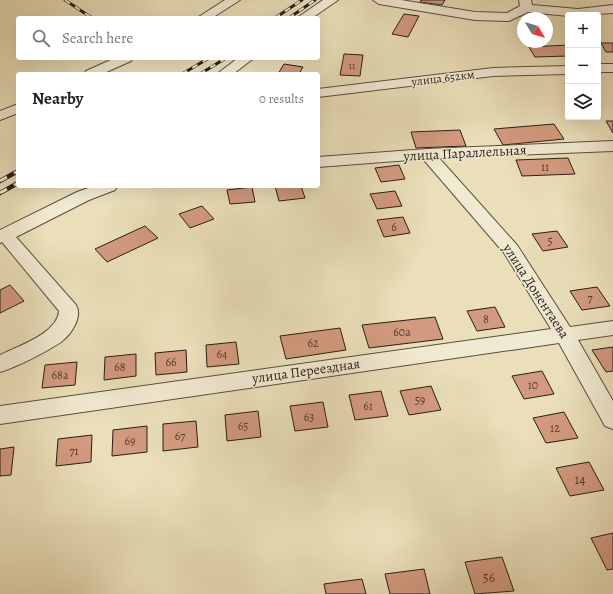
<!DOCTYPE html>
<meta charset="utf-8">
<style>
:root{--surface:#fff;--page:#f6f6f6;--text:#222;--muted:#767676;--line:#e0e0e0}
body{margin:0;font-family:Alegreya,serif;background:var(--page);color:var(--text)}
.controls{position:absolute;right:12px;top:12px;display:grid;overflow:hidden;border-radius:4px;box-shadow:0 4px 16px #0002}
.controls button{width:36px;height:36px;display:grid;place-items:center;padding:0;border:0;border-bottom:1px solid var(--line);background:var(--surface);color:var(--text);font:20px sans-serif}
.compass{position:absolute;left:517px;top:12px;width:36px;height:36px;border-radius:50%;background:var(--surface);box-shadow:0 4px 16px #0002;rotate:128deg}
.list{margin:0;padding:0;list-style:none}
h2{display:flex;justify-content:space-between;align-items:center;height:52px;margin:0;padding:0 16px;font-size:17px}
h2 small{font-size:13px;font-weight:400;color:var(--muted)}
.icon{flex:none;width:22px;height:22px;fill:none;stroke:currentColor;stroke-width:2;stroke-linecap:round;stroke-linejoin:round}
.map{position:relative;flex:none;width:613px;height:594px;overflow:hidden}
.search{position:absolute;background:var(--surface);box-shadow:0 4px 16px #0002;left:16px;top:16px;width:304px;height:44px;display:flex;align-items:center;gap:10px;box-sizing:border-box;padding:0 14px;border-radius:4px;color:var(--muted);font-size:15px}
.panel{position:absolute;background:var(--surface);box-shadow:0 4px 16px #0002;left:16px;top:72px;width:304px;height:116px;border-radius:4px}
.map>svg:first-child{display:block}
.building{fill:#d39a7f;stroke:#291e16}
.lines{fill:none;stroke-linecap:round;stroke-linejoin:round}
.minor-casing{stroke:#594e3f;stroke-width:2}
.minor{fill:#f1ead2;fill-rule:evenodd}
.rail-far1-casing{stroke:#291e16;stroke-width:3}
.rail-casing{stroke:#291e16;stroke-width:4.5}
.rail-far1{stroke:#f1ead2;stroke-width:2;stroke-dasharray:6;stroke-linecap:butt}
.rail{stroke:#f1ead2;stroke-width:3;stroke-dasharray:8;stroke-linecap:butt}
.labels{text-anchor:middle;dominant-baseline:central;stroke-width:3;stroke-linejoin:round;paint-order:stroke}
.far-number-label{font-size:10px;fill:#543d30}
.far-street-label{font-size:12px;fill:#291e16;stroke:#f1ead2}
.number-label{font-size:12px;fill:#543d30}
.street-label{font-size:14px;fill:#291e16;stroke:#f1ead2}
.near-number-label{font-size:14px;fill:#543d30}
</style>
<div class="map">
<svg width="613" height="594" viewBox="0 0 613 594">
<rect width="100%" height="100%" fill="#eadfb9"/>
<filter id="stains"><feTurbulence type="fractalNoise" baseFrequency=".005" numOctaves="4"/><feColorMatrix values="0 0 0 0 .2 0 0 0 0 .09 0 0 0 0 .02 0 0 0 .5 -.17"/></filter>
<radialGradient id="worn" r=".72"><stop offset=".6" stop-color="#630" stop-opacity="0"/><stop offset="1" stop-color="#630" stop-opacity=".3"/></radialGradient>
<g class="building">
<path d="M421,0H445L442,5L420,2Z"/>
<path d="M404,14L419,16L408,37L392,34Z"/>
<path d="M601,43H613V52H606Z"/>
<path d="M568,45V56L535,57L529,47Z"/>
<path d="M344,54L363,55L360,76L340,75Z"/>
<path d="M284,64L303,67L299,74H278Z"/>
<path d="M606,121H613V133Z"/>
<path d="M554,124L564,139L503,145L494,129Z"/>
<path d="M460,130L466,146L416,148L411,132Z"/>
<path d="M568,158L575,174L522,176L516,160Z"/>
<path d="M399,165L405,179L381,182L375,168Z"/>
<path d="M275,186H301L305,198L279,201Z"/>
<path d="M252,187L255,202L230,204L227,190Z"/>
<path d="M395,191L402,206L377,209L370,194Z"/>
<path d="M202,206L214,219L190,228L179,214Z"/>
<path d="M403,217L410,233L384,237L377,220Z"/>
<path d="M145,226L158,238L107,262L95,249Z"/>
<path d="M557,231L568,247L543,251L532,234Z"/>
<path d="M10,285L24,301L0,313V290Z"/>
<path d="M597,287L610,306L582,310L570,291Z"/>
<path d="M495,307L505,327L477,331L467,311Z"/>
<path d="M435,317L443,339L369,348L362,325Z"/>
<path d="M340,328L346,350L286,359L280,336Z"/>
<path d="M236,342L239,364L207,367L206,345Z"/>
<path d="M613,347V371L606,372L592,350Z"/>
<path d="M186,350L187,372L156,375L155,353Z"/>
<path d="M136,354V376L104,380L105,357Z"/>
<path d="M77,362L75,385L42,388L45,365Z"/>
<path d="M542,371L554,394L524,399L512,376Z"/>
<path d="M431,386L441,410L409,415L400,391Z"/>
<path d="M381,391L388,416L355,420L349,395Z"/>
<path d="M323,402L328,427L295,431L290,406Z"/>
<path d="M258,411L261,437L227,441L225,415Z"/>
<path d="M564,412L578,438L546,443L533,418Z"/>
<path d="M196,421L198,447L163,451V424Z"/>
<path d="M147,426V452L112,456L113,430Z"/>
<path d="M92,435L91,462L56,466L58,439Z"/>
<path d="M14,447L11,475L0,476V449Z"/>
<path d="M589,462L604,490L570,496L556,468Z"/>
<path d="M613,533V569L607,570L591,538Z"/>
<path d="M502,557L514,591L475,594L465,562Z"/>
<path d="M424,569L430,594H390L385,574Z"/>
<path d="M362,579L366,594H326L324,584Z"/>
</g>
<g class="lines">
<g class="minor-casing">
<g id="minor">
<path d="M225,0H240L212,18H197Z"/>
<path d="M323,0H338L312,18H297Z"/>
<path d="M373,0H401L475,12L507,13L520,6L519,0H531L532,5L578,9L613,5V13L568,16L528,12L509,21L475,20L379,4Z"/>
<path d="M115,58H133L131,61L102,74H84L86,71Z"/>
<path d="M238,58H254L233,74H217Z"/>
<rect x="598" y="64" width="15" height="8"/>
<path d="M568,66V74L493,76L318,97V89L493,68Z"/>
<path d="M18,104V113L0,120V111Z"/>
<path d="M613,141V151L439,158L517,245L570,327L613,321V335L578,340L613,401V429L605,426L559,343L0,424V406L551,329L504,253L423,159L318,167V157L427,149Z"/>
<path d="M94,186H117L115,190L89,200L16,237L76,305C83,317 71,335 61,342C46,352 17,367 0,372V355C18,346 57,334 59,311L2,242L0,243V230L77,192Z"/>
</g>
</g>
<use href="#minor" class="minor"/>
<g class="rail-far1-casing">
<g id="rail-far1">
<path d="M65,0L92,18"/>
<path d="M275,18L302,0"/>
<path d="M289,18L315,0"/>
<path d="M182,74L209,58"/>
<path d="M200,74L226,58"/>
</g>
</g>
<g class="rail-casing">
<g id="rail">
<path d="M0,181L18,171"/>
<path d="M0,193L18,183"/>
</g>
</g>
<use href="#rail-far1" class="rail-far1"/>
<use href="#rail" class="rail"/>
</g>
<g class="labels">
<g class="far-number-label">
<text x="352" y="65">11</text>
</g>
<g class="far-street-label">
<text transform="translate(443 78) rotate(-7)">улица 652км</text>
</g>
<g class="number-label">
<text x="545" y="167">11</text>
<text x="394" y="227">6</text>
<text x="550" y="241">5</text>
<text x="590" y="298">7</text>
<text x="486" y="319">8</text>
<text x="402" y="332">60а</text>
<text x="313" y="343">62</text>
<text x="222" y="354">64</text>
<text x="171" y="362">66</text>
<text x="120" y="367">68</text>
<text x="60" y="375">68а</text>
<text x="533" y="385">10</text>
<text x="420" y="400">59</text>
<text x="368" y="406">61</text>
<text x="309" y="417">63</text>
<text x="243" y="426">65</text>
<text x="555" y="428">12</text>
<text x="180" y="436">67</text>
<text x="130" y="441">69</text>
<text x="74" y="451">71</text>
</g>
<g class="street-label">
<text transform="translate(465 153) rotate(-3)">улица Параллельная</text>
<text transform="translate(536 291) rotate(57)">улица Донентаева</text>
<text transform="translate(306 371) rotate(-8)">улица Переездная</text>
</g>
<g class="near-number-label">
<text x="580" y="479">14</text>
<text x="489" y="577">56</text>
</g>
</g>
<rect width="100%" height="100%" filter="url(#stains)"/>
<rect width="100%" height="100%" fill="url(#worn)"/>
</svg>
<div class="controls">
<button>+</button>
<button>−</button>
<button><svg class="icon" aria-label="layers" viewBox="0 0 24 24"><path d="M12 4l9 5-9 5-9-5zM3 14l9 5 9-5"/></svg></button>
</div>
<svg class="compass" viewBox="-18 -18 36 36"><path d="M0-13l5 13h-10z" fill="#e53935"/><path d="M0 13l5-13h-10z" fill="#767676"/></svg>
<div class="search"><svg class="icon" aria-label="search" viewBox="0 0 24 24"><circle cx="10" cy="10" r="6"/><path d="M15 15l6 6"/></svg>Search here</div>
<section class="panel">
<h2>Nearby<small>0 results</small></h2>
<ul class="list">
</ul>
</section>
</div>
